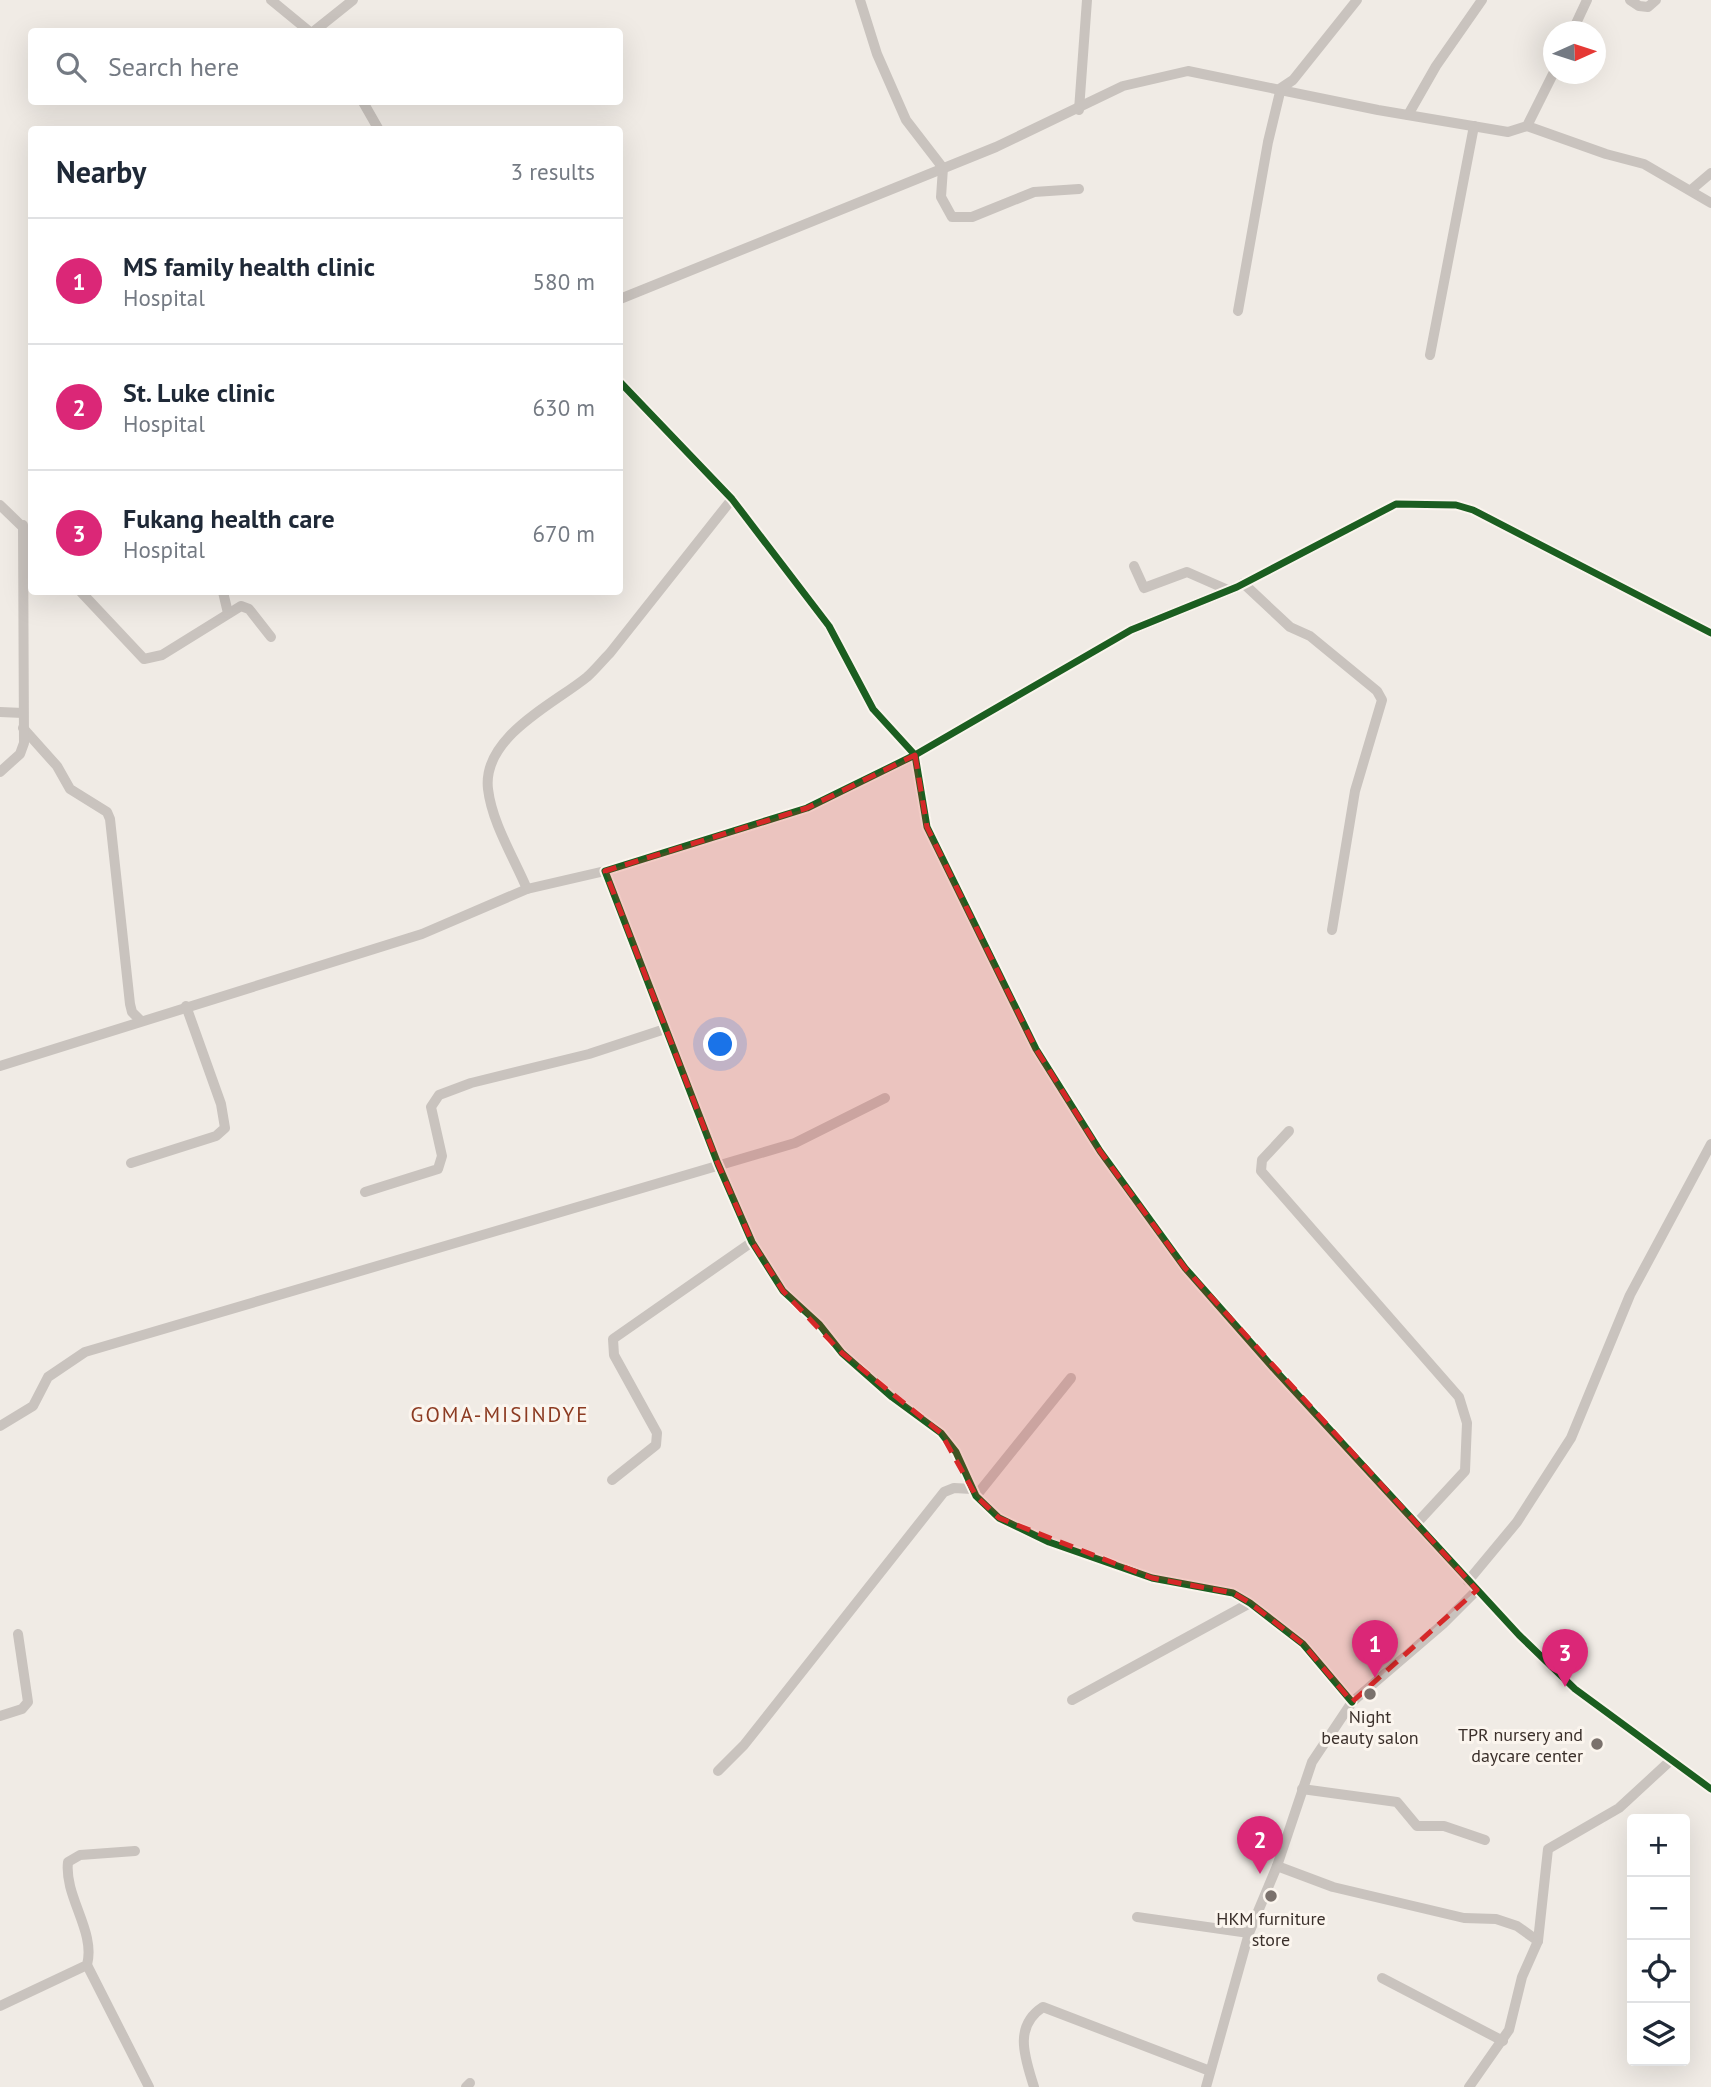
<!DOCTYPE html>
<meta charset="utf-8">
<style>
:root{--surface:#fff;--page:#f2f2f3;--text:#1f2937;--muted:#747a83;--line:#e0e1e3;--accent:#db2777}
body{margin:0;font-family:"PT Sans",sans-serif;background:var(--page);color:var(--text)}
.controls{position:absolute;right:21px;bottom:21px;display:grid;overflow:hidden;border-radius:7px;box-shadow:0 7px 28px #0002}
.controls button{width:63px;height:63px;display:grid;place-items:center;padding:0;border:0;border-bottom:2px solid var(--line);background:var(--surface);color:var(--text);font:35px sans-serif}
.compass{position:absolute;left:1543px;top:21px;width:63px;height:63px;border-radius:50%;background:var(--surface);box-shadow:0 7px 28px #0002;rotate:87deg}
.you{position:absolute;left:721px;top:1045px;width:24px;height:24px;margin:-18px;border:5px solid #fff;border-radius:50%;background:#1a73e8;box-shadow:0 0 0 10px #1a73e833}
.badge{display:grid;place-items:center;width:46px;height:46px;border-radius:50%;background:var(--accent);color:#fff;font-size:23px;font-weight:700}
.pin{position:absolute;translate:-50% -58px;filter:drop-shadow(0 2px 4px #0008)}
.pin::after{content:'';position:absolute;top:37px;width:24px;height:21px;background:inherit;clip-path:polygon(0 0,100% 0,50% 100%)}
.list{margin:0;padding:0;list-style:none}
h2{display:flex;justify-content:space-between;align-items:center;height:91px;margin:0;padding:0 28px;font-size:30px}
h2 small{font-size:23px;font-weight:400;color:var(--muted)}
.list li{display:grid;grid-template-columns:46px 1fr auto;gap:21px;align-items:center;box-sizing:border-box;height:126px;padding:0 28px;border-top:2px solid var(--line)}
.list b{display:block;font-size:26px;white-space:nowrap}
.list p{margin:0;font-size:23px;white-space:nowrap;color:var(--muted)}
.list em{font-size:23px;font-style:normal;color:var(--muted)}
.icon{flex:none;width:38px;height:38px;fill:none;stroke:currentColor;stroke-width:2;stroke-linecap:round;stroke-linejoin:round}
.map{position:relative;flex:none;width:1711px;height:2087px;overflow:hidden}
.search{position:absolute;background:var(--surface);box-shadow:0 7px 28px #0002;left:28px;top:28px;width:595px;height:77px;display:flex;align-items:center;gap:18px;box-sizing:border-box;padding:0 24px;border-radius:7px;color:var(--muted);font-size:26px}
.panel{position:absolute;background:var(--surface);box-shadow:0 7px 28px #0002;left:28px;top:126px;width:595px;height:469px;border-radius:7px}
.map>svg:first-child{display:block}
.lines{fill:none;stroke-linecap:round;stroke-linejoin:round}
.street{stroke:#c9c3be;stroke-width:10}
.cycleway-casing{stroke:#fbf5ee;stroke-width:11}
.cycleway{stroke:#1b5e20;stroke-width:7}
.marked{fill:#d62828;fill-opacity:0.2;stroke:#d62828;stroke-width:5;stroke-dasharray:14 9;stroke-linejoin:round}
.poi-dot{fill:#7a716c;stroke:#fbf5ee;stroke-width:2.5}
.labels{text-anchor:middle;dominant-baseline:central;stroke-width:6;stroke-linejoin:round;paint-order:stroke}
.poi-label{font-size:18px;fill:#3b302b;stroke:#fbf5ee}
.quarter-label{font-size:21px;letter-spacing:2px;fill:#8c3b22;stroke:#fbf5ee}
</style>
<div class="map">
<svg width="1711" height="2087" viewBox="0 0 1711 2087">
<rect width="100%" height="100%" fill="#f0ebe5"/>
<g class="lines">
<g class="street">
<path d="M271,0L310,32"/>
<path d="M860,0L877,54L906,120L943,168L941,197L952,217H972L1034,192L1079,189"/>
<path d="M1630,0L1639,6L1648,7L1656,0"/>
<path d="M313,32L353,0"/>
<path d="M1572,32L1587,0"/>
<path d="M363,102L379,130"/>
<path d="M1079,110L1087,0"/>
<path d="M1408,115L1436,66L1482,0"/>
<path d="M1527,126L1606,154L1644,164L1711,203"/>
<path d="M1691,190L1711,173"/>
<path d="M620,299L996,147L1123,86L1188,71L1378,110L1508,132L1527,126L1554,72"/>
<path d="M1238,311L1268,142L1281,88L1293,80L1357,0"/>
<path d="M1430,355L1474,126"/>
<path d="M620,382L732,499L829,626L873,709L915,755L927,827L1036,1049L1100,1151L1185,1268L1275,1370L1519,1635L1575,1689L1711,1789"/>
<path d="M0,505L32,536"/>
<path d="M1134,566L1144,588L1187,572L1228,590"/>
<path d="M1243,583L1290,627L1310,636L1377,691L1382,700L1355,791L1332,930"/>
<path d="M81,592L144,659L162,655L241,606L249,609L271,637"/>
<path d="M223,592L228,613"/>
<path d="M0,712L23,713"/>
<path d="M23,728L57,766L70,789L107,812L110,819L130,1004L132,1012L140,1020"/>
<path d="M0,772L20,754L24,743L23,525"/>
<path d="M527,889C514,858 492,823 488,789C482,737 554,704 587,677C595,670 602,661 610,653L732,499"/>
<path d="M0,1066L422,934L527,889L605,871"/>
<path d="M1289,1131L1262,1160L1261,1171L1459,1397L1467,1423L1465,1471L1416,1524"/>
<path d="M131,1163L216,1136L225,1128L221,1104L186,1006"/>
<path d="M365,1192L438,1169L442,1156L431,1107L439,1095L471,1083L589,1054L665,1029"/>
<path d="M0,1426L33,1406L48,1377L85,1352L795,1143L885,1098"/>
<path d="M612,1480L656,1445L657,1433L614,1355L613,1339L752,1242"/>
<path d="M976,1496L1071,1378"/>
<path d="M1468,1581L1517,1522L1571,1438L1630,1295L1711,1144"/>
<path d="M1072,1700L1250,1603"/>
<path d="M1352,1702L1303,1644L1250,1603L1233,1593L1152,1578L1049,1542L999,1518L976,1496L956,1452L941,1433L892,1397L842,1353L819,1324L783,1291L752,1242L718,1164L605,871L807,808L915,755L1131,630L1237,587L1396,504L1456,505L1473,510L1711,633"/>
<path d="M0,1716L22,1709L28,1702L18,1634"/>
<path d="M718,1771L744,1745L944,1492L954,1488L972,1489"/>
<path d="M1302,1789L1397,1802L1417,1826H1444L1485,1840"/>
<path d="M1277,1866L1333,1887L1464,1918L1496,1919L1517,1926L1538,1941"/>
<path d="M1137,1917L1249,1933"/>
<path d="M87,1965L149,2087"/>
<path d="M1382,1978L1503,2041"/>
<path d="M0,2006L87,1965C96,1931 64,1897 68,1862L80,1855L135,1851"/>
<path d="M466,2087L470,2083"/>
<path d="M1034,2087C1026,2060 1012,2027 1043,2007L1210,2071"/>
<path d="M1206,2087L1249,1933L1277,1866L1312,1762L1352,1702L1443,1624L1477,1590"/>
<path d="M1469,2087L1509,2030L1522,1977L1538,1941L1548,1849L1619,1808L1670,1761"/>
</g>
<g class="cycleway-casing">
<g id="cycleway">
<path d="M620,382L732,499L829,626L873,709L915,755L927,827L1036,1049L1100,1151L1185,1268L1275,1370L1519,1635L1575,1689L1711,1789"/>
<path d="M1352,1702L1303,1644L1250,1603L1233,1593L1152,1578L1049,1542L999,1518L976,1496L956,1452L941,1433L892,1397L842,1353L819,1324L783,1291L752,1242L718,1164L605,871L807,808L915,755L1131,630L1237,587L1396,504L1456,505L1473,510L1711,633"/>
</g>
</g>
<use href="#cycleway" class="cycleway"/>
</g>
<path class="marked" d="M915,755L927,827L1036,1049L1100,1151L1185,1268L1477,1590L1352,1702L1303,1644L1250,1603L1233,1593L1152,1578L999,1518L976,1496L941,1433L842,1353L783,1291L752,1242L718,1164L605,871L807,808Z"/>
<g class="poi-dot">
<circle cx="1370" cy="1694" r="7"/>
<circle cx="1597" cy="1744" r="7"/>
<circle cx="1271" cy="1896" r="7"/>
</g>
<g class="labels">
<g class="poi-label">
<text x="1370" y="1716">Night<tspan x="1370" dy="21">beauty salon</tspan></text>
<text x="1583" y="1734" text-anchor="end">TPR nursery and<tspan x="1583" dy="21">daycare center</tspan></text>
<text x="1271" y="1918">HKM furniture<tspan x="1271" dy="21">store</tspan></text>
</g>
<g class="quarter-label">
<text x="500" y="1414">GOMA-MISINDYE</text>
</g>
</g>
</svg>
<div class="controls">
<button>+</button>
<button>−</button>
<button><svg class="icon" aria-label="locate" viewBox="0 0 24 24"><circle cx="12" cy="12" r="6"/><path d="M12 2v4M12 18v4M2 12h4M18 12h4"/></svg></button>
<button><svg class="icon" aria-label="layers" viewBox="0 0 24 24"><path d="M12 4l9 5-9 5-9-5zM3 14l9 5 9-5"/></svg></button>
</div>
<svg class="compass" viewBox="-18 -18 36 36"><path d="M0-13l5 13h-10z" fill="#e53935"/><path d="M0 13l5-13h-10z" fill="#747a83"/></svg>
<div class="you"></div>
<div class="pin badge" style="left:1375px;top:1678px">1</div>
<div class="pin badge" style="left:1260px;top:1874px">2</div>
<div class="pin badge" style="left:1565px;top:1687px">3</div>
<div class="search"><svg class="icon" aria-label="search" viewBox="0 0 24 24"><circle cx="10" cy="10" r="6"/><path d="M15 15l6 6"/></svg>Search here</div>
<section class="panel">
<h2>Nearby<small>3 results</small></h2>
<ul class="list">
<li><span class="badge">1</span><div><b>MS family health clinic</b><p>Hospital</p></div><em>580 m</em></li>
<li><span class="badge">2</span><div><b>St. Luke clinic</b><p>Hospital</p></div><em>630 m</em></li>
<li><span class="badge">3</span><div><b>Fukang health care</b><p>Hospital</p></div><em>670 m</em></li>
</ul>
</section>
</div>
